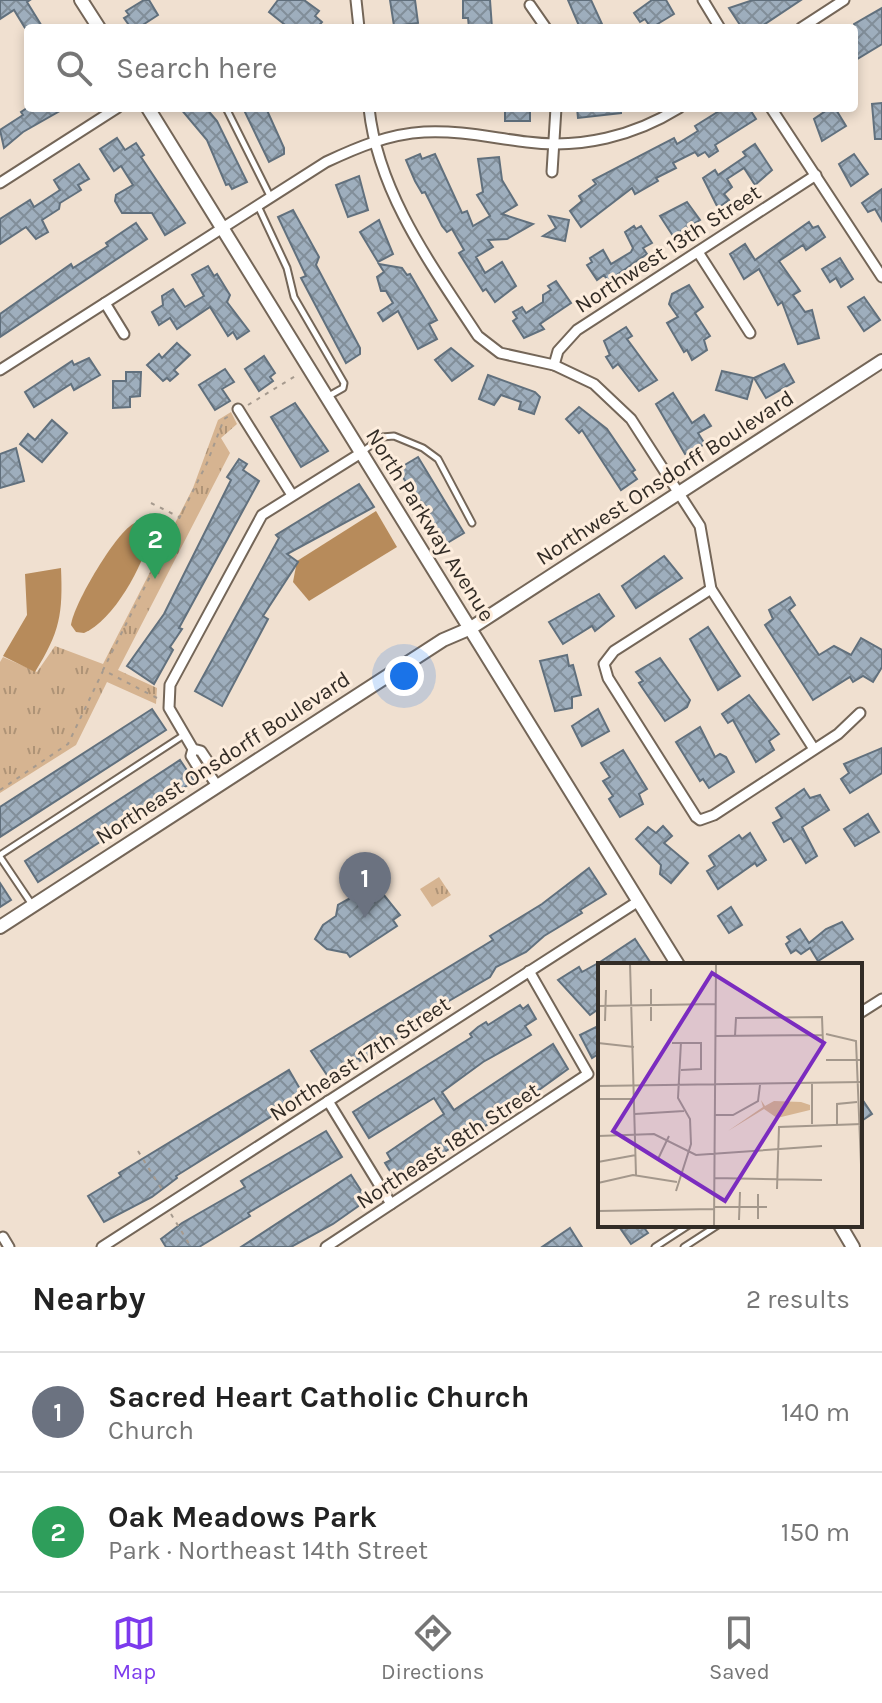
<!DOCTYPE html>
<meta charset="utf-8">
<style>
:root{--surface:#fff;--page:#f2f2f2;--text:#222;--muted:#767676;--line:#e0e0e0;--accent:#7c3aed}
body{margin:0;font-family:Karla,sans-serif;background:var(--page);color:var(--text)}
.you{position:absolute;left:404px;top:676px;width:28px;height:28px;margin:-20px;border:6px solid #fff;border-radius:50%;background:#1a73e8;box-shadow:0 0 0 12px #1a73e833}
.badge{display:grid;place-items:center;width:52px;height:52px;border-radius:50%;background:var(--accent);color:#fff;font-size:26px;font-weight:700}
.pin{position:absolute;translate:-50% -66px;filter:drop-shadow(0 2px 4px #0008)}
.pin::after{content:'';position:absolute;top:42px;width:28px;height:24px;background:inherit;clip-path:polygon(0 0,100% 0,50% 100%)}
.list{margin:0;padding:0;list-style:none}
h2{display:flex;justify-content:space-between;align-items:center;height:104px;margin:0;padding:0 32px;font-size:34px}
h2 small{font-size:26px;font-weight:400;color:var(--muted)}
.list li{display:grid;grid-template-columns:52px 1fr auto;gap:24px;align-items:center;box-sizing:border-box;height:120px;padding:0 32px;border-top:2px solid var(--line)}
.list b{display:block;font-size:30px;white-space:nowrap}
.list p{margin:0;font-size:26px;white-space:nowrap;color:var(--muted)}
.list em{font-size:26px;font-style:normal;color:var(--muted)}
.icon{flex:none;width:44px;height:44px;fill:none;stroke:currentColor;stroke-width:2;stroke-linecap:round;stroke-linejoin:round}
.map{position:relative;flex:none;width:882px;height:1247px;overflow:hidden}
.search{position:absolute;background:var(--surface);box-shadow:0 4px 12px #0003;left:24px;right:24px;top:24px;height:88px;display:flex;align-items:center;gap:20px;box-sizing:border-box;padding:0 28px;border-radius:8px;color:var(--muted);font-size:30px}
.sheet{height:344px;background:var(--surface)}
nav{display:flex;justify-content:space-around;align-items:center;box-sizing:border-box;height:112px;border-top:2px solid var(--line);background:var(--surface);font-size:22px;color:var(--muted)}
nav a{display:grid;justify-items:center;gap:4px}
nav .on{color:var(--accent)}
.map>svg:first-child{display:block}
.grass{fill:url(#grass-tufts)}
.water{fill:#b78b5b}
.building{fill:url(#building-cross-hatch);stroke:#61707d;stroke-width:2}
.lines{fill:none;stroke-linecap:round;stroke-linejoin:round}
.service-casing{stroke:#746658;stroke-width:9}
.minor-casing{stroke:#746658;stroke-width:13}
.tertiary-casing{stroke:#746658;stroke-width:16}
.path{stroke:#a69a8e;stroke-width:2;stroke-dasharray:4 6;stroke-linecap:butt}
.service{stroke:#fff;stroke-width:5}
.minor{stroke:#fff;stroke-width:9}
.tertiary{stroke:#fff;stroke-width:12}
.labels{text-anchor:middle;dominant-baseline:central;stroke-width:6;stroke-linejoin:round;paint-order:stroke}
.street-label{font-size:22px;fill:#322c26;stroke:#fdeddd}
.inset-road{fill:none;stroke:#a4988c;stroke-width:2}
.view{fill:#7b2cbf;fill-opacity:0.15;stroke:#7b2cbf;stroke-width:4}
.inset-edge{fill:none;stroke:#322c26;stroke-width:4}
</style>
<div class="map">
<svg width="882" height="1247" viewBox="0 0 882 1247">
<defs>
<pattern id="grass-tufts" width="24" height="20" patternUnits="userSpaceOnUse" patternTransform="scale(2)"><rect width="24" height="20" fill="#d6b491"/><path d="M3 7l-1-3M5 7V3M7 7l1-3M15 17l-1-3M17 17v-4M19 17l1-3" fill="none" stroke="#ae9376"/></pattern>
<pattern id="building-cross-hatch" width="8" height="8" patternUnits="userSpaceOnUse" patternTransform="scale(2)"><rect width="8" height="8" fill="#9eaebd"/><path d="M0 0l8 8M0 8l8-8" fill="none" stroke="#818e99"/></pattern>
</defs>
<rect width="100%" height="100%" fill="#f0e0d0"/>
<g class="grass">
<path d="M231,412L237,424L221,438L230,453L118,670L157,688L156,704L107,682L76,745L0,793V662L3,657L37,672L55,646L103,664L193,488L218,420Z"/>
<path d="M439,877L451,895L432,907L420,889Z"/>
</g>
<g class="water">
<path d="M376,511L397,547L309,601L293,582L297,561Z"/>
<path d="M135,523L142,525L150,535C144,565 113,621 84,633L76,632L71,625C73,605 117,530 135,523Z"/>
<path d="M61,568C63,614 60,632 35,672L3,656L27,615L25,574Z"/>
</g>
<g class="building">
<path d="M0,0H30L27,2L43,28H25L14,10L0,19Z"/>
<path d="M144,0H149L158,15L138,28H131L124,18L129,15L126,11Z"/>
<path d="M278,0H304L319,11L315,16L322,22L317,28H289L269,12Z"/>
<path d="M390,0H415L418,23L394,26Z"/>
<path d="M463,0H490L492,28H469L468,18H463Z"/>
<path d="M568,0H591L602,24L580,28Z"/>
<path d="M652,0H666L674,14L651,28L645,19L640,22L634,13Z"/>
<path d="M753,0H801L759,28H742L729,8Z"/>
<path d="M882,8V44L854,61V24Z"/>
<path d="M882,103V139H875L872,104Z"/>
<path d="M27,108H65L23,132L4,148L0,130L23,115L21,112Z"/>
<path d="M180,108H206L217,121L247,182L232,189L229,184L226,185L207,140Z"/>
<path d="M243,108H266L284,148V154L269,162Z"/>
<rect x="505" y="108" width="25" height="13"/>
<path d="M577,108H621V113L578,118Z"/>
<path d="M724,108H749L756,119L715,145L718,151L709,157L705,152L698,156L695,152L673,163L676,168L656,178L658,181L635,194L632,188L581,227L570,211L582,201L579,196L596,184L593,180L674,138L677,144L698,131L695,126Z"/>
<path d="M830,108H835L846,126L822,141L814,119Z"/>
<path d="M117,138L125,150L136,143L144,155L141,157L185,223L165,235L152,213H122L115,201L116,195L133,185L121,166L114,171L100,149Z"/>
<path d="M755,144L772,170L755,185L744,168L727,179L732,187L724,194L729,200L718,208L703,178L715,170L718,175L746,156L743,152Z"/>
<path d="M420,154L422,159L435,154L462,213L467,211L473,226L490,216L477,195L483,192L478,159L499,157L502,180L517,205L502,214L533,224L507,239L488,240L493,247L476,257L485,273L502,262L516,286L495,302L486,289L483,291L459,253L464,250L452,229L447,232L442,226L425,192L422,193L415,181L406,160Z"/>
<path d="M854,154L868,174L851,186L839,164Z"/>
<path d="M79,164L89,179L78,185L81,190L60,203L59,209L42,220L48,232L36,239L26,227L0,244V219L30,200L34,207L60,190L54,180Z"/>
<path d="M359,176L368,210L348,217L336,185Z"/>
<path d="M882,189V221L875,209L868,212L862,203Z"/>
<path d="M687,202L700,220L673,236L660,216Z"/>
<path d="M293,210L319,257L316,265L360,348V354L346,363L301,278L306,276L278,217Z"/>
<path d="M549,216L569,220L565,241L543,236L556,228Z"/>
<path d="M379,220L393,254L378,262L360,232Z"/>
<path d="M809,222L813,228L818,226L825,237L806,250L803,245L779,261L800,291L793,295L805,312L812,310L819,338L798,344L782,302L778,305L759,269L744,279L730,254L745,244L755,260Z"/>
<path d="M136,223L147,239L0,337V314L71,264L73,268L108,246L106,243Z"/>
<path d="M634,226L636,229L641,226L652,243L643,248L647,254L608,281L604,275L597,280L587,265L592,262L590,258L603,250L611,264L631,252L633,248L625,232Z"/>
<path d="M840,258L853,279L841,287L836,278L830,282L822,269Z"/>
<path d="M379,264L402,268L407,275L410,274L437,320L429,324L437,339L418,349L398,311L383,321L378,313L393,303L386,291H381L377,277L384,272Z"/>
<path d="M208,266L214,276L217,274L230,295L227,302L249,331L237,339L233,332L228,336L210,307L177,329L170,318L159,325L152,312L163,305L162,296L173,289L185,307L204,296L192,275Z"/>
<path d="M556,281L571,303L540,324L544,329L524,338L513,321L517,318L513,312L522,307L526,313L543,302V295L551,290L548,286Z"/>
<path d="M689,285L703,307L695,313L710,336L704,340L707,350L692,360L687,350L684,352L667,323L678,317L669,304L672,294Z"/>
<path d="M864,297L880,320L864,331L848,307Z"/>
<path d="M626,327L632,336L627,339L657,380L639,391L618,364L613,368L606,357L610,355L604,341Z"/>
<path d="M177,343L190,355L174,370L178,374L170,381L167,378L163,381L147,365L159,354L162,358Z"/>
<path d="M451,348L473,366L452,381L435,360Z"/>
<path d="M264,356L275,373L270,377L273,381L259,391L245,369Z"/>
<path d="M89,358L100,375L74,390L71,384L34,407L25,392L72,361L74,365Z"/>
<path d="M784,364L794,382L766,398L754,378Z"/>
<path d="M225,369L234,382L222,389L230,401L215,410L199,385Z"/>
<path d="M722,371L753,378L747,399L716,390Z"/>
<path d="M126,372H141L140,396L130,397V407L113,408V381H126Z"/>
<path d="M488,375L535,392L540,397L534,414L519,409L521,402L501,395L494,405L479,399Z"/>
<path d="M673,393L692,423L704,415L711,426L698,433L705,444L685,454L656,404Z"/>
<path d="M295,403L328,451L301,467L271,417Z"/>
<path d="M579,407L607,429L635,470L632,472L637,479L621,490L582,430L579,433L566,419Z"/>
<path d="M52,420L67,433L42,462L20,444L28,434L35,440Z"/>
<path d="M16,448L24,481L0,488V454Z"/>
<path d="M418,457L464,533L444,545L398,469Z"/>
<path d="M239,459L247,464L243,470L259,481L179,628L182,629L170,647L173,650L154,684L127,666L164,614L231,480L227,477Z"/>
<path d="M359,484L374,507L287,554L298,562L263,616L268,619L222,706L195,691L279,538L276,535Z"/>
<path d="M664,556L682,578L636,608L622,586Z"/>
<path d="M599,594L614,616L595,631L592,626L563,644L549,622Z"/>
<path d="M790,597L795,605L789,610L819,655L834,646L851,655L861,638L882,650V667L873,682L863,676L853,682L850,677L813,700L765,625L773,619L769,610Z"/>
<path d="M708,627L740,676L718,690L690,639Z"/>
<path d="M567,655L569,666L573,665L581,695L572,697V708L555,711L540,661Z"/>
<path d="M660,658L690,700L687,707L665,721L639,683L643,681L636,672Z"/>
<path d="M749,695L779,734L769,741L774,750L756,762L733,720L728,723L722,714Z"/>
<path d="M152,709L166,730L0,837V807Z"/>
<path d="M598,709L609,731L582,746L572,726Z"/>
<path d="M700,727L715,757L720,754L726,757L734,772L709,788L703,779L700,781L676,742Z"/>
<path d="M882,748V773L850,793L841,779L849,773L844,764Z"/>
<path d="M623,750L647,789L639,794L643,804L620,817L609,799L613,796L603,781L610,777L601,763Z"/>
<path d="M180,760L194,781L38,882L25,861Z"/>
<path d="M804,789L810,798L820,795L829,810L802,827L817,856L806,863L791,838L784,842L773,823L782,818L776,808Z"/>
<path d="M868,814L879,832L855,846L844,829Z"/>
<path d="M663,826L672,836L664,843L688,863L671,883L660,874L661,865L636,839L648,827L656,833Z"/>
<path d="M750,833L766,860L757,866L755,863L718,889L707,871L715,866L709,856L739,835L742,839Z"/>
<path d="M589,868L606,894L580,910L582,913L544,936L526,952L496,967L490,977L430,1012L404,1034L360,1061L358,1058L329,1078L311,1051L493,940L490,936L542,904Z"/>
<path d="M0,883L11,900L0,907Z"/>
<path d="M375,884L400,915L393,920L397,926L350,957L347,953L327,949L315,939L323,925L336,916L338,905Z"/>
<path d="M731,907L742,925L729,933L718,916Z"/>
<path d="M842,922L853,939L818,961L810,948L801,954L796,950L791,953L786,944L790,941L787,937L800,929L809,943L826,929Z"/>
<path d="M635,939L652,965H600V1008L590,1015L558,980L579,967L582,972L600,962Z"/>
<path d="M520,1005L523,1009L528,1005L536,1019L525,1026L531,1035L483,1062L442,1092L454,1110L553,1044L568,1069L525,1100L522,1095L506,1106L509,1110L501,1116L397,1182L385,1163L391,1160L387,1153L444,1114L434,1098L369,1138L353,1112L472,1037L470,1034L478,1027L486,1022L488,1025Z"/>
<path d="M596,1027L600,1035V1053L592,1058L580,1035Z"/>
<path d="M289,1070L304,1096L176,1176L177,1178L152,1197L104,1222L88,1196L121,1176L119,1173Z"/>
<path d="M860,1096L872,1114L860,1122Z"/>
<path d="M326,1131L342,1157L248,1213L250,1216L199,1247H166L161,1239L182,1223L245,1187L241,1181Z"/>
<path d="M351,1175L367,1200L333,1224L291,1247H241Z"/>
<path d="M625,1225H642L648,1233L631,1244L620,1228Z"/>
<path d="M570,1228L582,1247H542Z"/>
</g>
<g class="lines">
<g class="service-casing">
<g id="service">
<path d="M226,108L270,196"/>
<path d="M258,206L287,268L294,297L344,383L343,388L327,397"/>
<path d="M362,452L382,437L394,436L423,448L438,459L472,523"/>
<path d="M0,855L184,735"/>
<path d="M0,857L33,906"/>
<path d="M655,1247L689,1225"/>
<path d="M684,1247L718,1225"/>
</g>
</g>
<g class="minor-casing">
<g id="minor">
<path d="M356,0L359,28"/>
<path d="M703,0L720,28"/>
<path d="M530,5L546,28"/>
<path d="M801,28L844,0"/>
<path d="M369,108C378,193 432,266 478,336L500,353L554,365L594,384L631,419L700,526L711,589L814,749"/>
<path d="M771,108L882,277"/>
<path d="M552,172L556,108"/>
<path d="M0,183L117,108"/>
<path d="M698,252L750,333"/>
<path d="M105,303L124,334"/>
<path d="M554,365L558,351L577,330L816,175"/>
<path d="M0,370L326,162C358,147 389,134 424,132C459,130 493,138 527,142C581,149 634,136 679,108"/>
<path d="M238,409L292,495"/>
<path d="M711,589L614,651L604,664L608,678L696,817L700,820L714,815L838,734L860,713"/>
<path d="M193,749L191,756L199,769L207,771"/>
<path d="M216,784L207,771L209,763L201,751L193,749L169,708L170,685L262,515L361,453"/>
<path d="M860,1013L882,999"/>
<path d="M328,1101L391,1204"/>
<path d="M3,1237L9,1247"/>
<path d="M102,1247L637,902"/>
<path d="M326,1247L588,1074L529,971"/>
</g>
</g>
<g class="tertiary-casing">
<g id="tertiary">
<path d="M81,0L99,28"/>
<path d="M148,108L678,965"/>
<path d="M0,927L443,640L471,628L882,361"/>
<path d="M840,1225L853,1247"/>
</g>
</g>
<g class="path">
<path d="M248,405L297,375"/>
<path d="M151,503L179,517"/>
<path d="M157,698L103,670L207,463L224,419L229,416"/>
<path d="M0,790L68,744L103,671"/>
<path d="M138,1151L164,1193"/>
<path d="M171,1214L191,1247"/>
</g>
<use href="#service" class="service"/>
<use href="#minor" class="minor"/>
<use href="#tertiary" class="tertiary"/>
</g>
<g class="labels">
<g class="street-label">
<text transform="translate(668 249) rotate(-33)">Northwest 13th Street</text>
<text transform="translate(665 478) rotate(-33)">Northwest Onsdorff Boulevard</text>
<text transform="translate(430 525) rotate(58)">North Parkway Avenue</text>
<text transform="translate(223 758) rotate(-33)">Northeast Onsdorff Boulevard</text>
<text transform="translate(360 1059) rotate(-33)">Northeast 17th Street</text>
<text transform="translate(448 1146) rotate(-33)">Northeast 18th Street</text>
</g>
</g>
<g transform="translate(598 963)">
<rect width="264" height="264" fill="#f0e0d0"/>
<path d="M163,137L167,143L176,138L203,139L212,142V147L179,155L166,146L130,168L165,144Z" fill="#d6b491"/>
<path class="inset-road" d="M32,0L38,212M53,26V58M0,43L117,41M7,58L8,27M228,71L258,78L264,226M118,73L225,72M137,73L138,55L224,54L225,81M0,80L36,84M74,80H103V106L83,107M228,97H264M214,121V161M0,123L264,119M0,136H37M37,151L86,148M117,152H135L160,138L162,122M239,161V141L259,139M0,173L56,171L98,192L224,183M60,196L71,173M0,199L38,192M117,215L224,217M0,220L35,212L79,219M179,226L181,164L264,161M78,228L93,181L92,156L80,135L83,79M160,231V256M116,244H169M0,248L116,246M141,257L142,229M116,264L118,0"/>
<path class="view" d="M114,10L226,80L127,238L15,168Z"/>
<rect width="264" height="264" class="inset-edge"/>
</g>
</svg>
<div class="you"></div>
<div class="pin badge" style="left:365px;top:918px;background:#6b7280">1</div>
<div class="pin badge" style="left:155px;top:579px;background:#2e9e5b">2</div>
<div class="search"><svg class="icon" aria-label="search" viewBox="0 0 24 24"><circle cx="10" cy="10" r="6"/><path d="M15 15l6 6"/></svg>Search here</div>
</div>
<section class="sheet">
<h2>Nearby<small>2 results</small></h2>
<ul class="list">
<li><span class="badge" style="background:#6b7280">1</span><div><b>Sacred Heart Catholic Church</b><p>Church</p></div><em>140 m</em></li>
<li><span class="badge" style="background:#2e9e5b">2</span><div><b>Oak Meadows Park</b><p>Park · Northeast 14th Street</p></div><em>150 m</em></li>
</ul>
</section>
<nav>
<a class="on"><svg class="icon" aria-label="map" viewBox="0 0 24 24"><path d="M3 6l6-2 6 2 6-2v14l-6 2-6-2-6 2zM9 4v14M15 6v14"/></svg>Map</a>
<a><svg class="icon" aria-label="directions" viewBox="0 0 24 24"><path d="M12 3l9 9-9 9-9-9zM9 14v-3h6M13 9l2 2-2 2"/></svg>Directions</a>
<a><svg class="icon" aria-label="saved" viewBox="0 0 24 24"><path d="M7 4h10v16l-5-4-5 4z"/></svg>Saved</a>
</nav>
